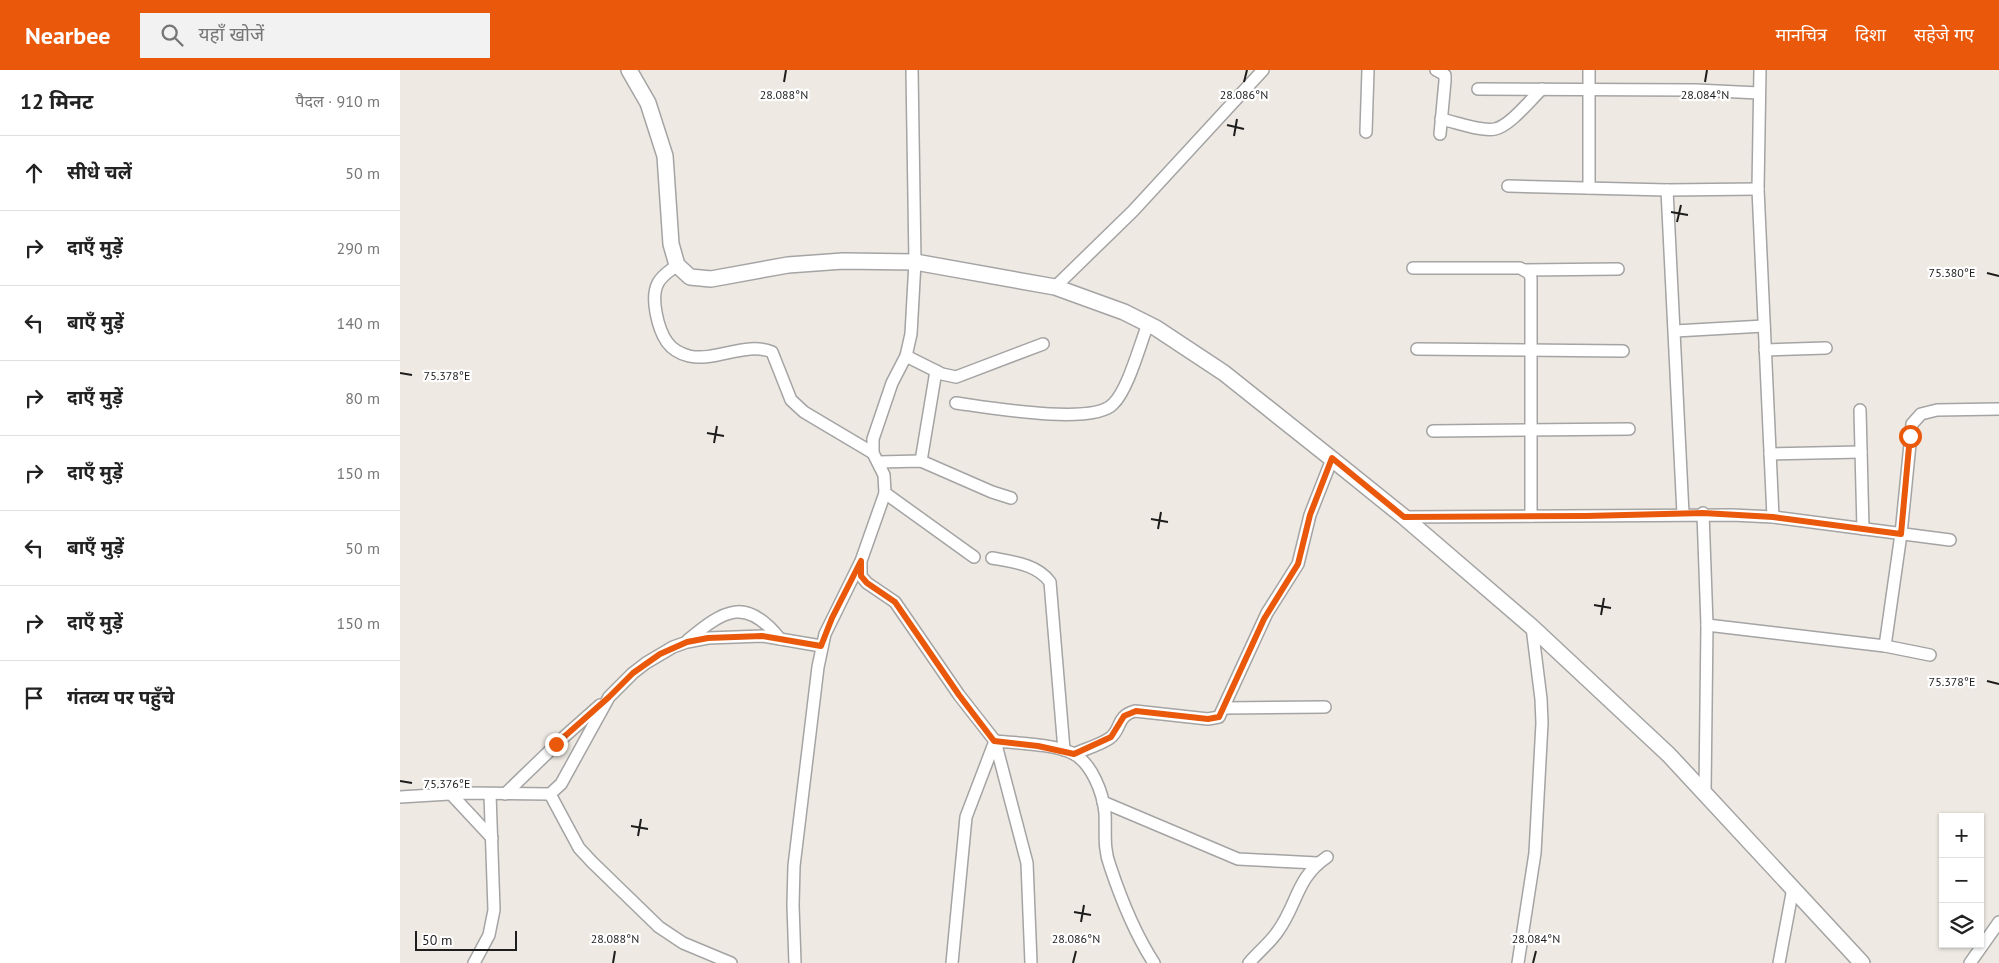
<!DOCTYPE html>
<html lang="hi">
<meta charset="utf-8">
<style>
:root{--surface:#fff;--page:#f2f2f2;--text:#222;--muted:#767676;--line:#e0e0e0;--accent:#ea580c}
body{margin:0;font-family:"PT Sans","Noto Sans Devanagari",sans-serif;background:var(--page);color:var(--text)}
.controls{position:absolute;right:15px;bottom:15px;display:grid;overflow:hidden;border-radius:0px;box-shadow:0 1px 4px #0004}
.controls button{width:45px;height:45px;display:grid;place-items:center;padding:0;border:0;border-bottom:1px solid var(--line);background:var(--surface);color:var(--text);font:25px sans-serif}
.scale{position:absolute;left:15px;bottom:12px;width:102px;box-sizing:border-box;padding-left:5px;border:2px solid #1d1d1d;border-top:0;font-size:14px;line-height:18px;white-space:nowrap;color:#1d1d1d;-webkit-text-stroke:4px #fff;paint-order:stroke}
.stop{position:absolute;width:15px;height:15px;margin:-11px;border:4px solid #ea580c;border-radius:50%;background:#fff}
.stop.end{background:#ea580c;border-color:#fff;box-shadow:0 1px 5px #0008}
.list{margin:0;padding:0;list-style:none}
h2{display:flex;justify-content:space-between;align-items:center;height:65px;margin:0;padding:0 20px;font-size:21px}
h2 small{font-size:16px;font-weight:400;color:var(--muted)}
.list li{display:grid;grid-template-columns:32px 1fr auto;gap:15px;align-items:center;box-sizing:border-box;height:75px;padding:0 20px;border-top:1px solid var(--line)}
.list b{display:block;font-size:19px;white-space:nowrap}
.list em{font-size:16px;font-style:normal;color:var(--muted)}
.icon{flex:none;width:28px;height:28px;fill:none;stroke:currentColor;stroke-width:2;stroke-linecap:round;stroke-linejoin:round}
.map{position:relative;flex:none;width:1599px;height:893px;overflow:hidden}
header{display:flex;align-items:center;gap:30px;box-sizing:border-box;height:70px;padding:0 25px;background:var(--accent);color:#fff}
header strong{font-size:24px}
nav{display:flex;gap:28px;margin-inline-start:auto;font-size:18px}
.search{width:350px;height:45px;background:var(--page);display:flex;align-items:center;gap:12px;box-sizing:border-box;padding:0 18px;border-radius:0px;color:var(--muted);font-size:19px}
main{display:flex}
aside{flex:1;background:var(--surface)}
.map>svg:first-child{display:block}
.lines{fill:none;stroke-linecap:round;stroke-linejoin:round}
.minor-casing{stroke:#a4a4a4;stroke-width:14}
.tertiary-casing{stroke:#a4a4a4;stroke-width:18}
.minor{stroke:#fff;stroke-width:11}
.tertiary{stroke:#fff;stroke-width:15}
.route{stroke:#ea580c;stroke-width:6}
.ticks{fill:none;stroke:#1d1d1d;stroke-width:2}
.ticks-label{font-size:12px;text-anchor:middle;fill:#1d1d1d;stroke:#fff;stroke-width:4.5;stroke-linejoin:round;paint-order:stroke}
</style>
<header>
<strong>Nearbee</strong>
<div class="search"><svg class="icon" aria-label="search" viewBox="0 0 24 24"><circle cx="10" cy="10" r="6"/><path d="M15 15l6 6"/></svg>यहाँ खोजें</div>
<nav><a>मानचित्र</a><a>दिशा</a><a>सहेजे गए</a></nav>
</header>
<main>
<aside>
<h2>12 मिनट<small>पैदल · 910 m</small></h2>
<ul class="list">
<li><svg class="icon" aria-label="ahead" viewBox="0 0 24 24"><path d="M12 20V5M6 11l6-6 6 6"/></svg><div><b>सीधे चलें</b></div><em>50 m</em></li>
<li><svg class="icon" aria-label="right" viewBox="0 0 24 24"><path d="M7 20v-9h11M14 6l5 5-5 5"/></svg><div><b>दाएँ मुड़ें</b></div><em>290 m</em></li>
<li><svg class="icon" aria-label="left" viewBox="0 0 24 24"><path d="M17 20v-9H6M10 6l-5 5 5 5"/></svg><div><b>बाएँ मुड़ें</b></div><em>140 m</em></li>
<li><svg class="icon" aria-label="right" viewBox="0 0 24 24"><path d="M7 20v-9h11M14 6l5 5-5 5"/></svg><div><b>दाएँ मुड़ें</b></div><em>80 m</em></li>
<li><svg class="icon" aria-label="right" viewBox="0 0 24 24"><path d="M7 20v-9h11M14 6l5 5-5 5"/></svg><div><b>दाएँ मुड़ें</b></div><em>150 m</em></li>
<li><svg class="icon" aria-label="left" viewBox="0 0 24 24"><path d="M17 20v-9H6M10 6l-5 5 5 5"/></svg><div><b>बाएँ मुड़ें</b></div><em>50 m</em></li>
<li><svg class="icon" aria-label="right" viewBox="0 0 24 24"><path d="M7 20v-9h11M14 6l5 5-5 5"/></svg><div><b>दाएँ मुड़ें</b></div><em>150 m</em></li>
<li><svg class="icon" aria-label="arrive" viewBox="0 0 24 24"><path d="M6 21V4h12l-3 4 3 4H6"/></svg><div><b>गंतव्य पर पहुँचे</b></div></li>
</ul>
</aside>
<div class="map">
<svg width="1599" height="893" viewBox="0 0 1599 893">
<rect width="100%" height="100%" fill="#eee9e2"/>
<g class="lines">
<g class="minor-casing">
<g id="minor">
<path d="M512,0L515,192L511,264L506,286L492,313L473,369V383L484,405L485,423L461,491V506L467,513L495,532L559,625L595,671L627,793L631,893"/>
<path d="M1036,0L1045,5V11L1040,64"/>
<path d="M1360,0L1358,119L1373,447"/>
<path d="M1078,19L1296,20L1359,23"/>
<path d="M1041,49C1056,52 1081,62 1095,59C1110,56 1130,30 1142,19"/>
<path d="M966,62L968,0"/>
<path d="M1108,116L1267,120L1358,119"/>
<path d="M1189,118V0"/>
<path d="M1267,120L1283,444"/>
<path d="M277,195C270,201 262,205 258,213C250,228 258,259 267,272C272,279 281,284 289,286C316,292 346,271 372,282L391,330L404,342L473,383"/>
<path d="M1013,198H1120L1129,203L1131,208V446"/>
<path d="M1125,200L1218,199"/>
<path d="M655,217L733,141L863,0"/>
<path d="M1275,261L1364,256"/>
<path d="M1017,279L1223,281"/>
<path d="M1365,280L1426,278"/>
<path d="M506,286L542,304L556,307L643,274"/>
<path d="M556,333C586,337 693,356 713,334C728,320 740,274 748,254"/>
<path d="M1460,340L1463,459"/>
<path d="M1033,361L1229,359"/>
<path d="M1370,384L1461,382"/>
<path d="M521,391L536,301"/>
<path d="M479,392L521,391L592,422L611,428"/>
<path d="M485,423L574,487"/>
<path d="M1303,443L1307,555L1305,721"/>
<path d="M1004,447L1332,445L1373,447L1550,470"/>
<path d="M592,488C613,492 637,494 650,512L664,680"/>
<path d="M1307,555L1485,576L1530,585"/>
<path d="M288,570C324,540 346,526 380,569"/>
<path d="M1485,576L1501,464L1512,354L1521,344L1537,340L1599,339"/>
<path d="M825,638L925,637"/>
<path d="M674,684C685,679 700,675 710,668C722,659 716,646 735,641L808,649L819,647L867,543L898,494L910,445L932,389"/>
<path d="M51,724L92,768"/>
<path d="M105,724L165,666L200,635"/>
<path d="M150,724L179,778L192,792L259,857L283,873L331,893"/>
<path d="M0,727L66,723L150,724L161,714L209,627L233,603L246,593L273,577L287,572L308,568L362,566L421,576"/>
<path d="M703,732L838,789L917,793"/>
<path d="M74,893L89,865L94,840L90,724"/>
<path d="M395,893L393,835L394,796L418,597L425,564L460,493"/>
<path d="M552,893L566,747L595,671C615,673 656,674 674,684C692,694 703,723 705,743C706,761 703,778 710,796C721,829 735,864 754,893"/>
<path d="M849,893C858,882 870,873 878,861C898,833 896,808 927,787"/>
<path d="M1118,893L1135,783L1142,653L1141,629L1132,557"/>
<path d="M1379,893L1393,818"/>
<path d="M1570,893L1599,852"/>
</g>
</g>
<g class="tertiary-casing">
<path id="tertiary" d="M229,0L248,33L265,86L271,174L277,195L290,207L311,209L388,195L443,191L515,192L655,217L724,242L756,258L824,303L932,389L1004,447L1132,557L1269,685L1462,893"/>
</g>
<use href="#minor" class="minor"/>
<use href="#tertiary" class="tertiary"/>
</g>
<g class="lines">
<path class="route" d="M156,674L209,627L233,603L260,584L287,572L308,568L362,566L421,576L432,548L461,491V506L467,513L495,532L559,625L594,671L638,676L674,684L711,667L724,646L736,641L808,649L819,647L864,549L898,494L910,445L932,388L1004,447L1186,446L1303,443L1373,447L1501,464L1510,366"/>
</g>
<path class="ticks" d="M384,12L386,0M844,12L847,0M1305,12L1307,0M827,55L844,59M834,66L837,49M1271,142L1288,145M1277,152L1281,135M1587,203L1599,206M0,303L12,305M307,363L324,366M314,373L317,356M751,449L768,452M758,459L761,442M1194,535L1211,538M1201,545L1204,528M1587,611L1599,614M0,711L12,713M231,756L248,759M238,766L241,749M674,842L691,845M681,852L684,835M213,893L215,881M673,893L676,881M1133,893L1136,881"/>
<g class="ticks-label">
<text x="384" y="29">28.088°N</text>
<text x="844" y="29">28.086°N</text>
<text x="1305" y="29">28.084°N</text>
<text x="1552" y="207">75.380°E</text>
<text x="47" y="310">75.378°E</text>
<text x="1552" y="616">75.378°E</text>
<text x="47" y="718">75.376°E</text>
<text x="215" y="873">28.088°N</text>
<text x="676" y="873">28.086°N</text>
<text x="1136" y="873">28.084°N</text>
</g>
</svg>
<div class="controls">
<button>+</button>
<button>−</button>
<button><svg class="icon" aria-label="layers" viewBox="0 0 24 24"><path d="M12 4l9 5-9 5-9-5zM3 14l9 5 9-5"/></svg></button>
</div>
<div class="scale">50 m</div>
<div class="stop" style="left:1510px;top:366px"></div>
<div class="stop end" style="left:156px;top:674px"></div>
</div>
</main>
